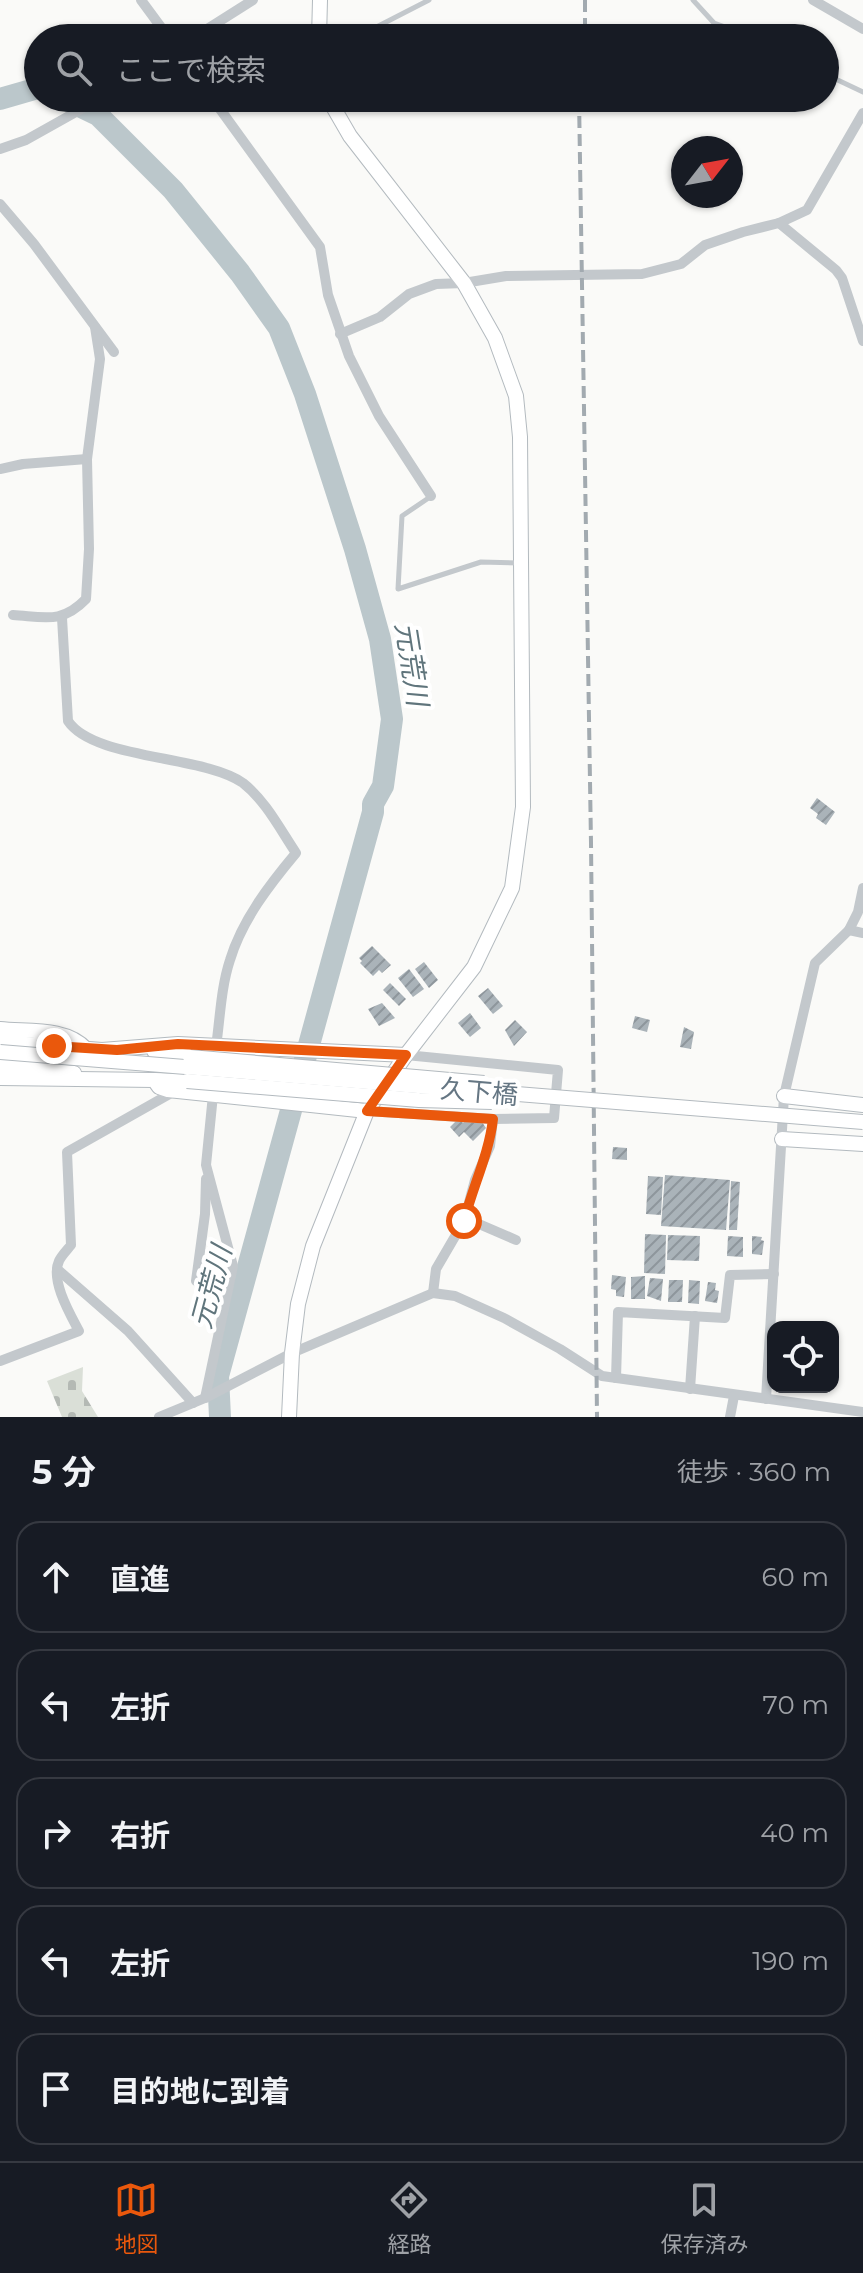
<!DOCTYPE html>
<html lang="ja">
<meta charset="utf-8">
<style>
:root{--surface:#171b24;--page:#20242c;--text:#f1f3f6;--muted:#9ea1a6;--line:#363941;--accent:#ea580c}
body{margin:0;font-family:Montserrat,"Noto Sans JP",sans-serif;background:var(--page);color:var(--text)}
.controls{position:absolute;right:24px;bottom:24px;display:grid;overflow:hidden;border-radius:16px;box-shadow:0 2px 6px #0004}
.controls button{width:72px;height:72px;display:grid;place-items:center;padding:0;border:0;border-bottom:2px solid var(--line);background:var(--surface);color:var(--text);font:40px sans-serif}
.compass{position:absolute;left:671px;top:136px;width:72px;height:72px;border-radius:50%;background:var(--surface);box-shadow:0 2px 6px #0004;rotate:59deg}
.stop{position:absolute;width:24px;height:24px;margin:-18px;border:6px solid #ea580c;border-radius:50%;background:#fff}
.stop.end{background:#ea580c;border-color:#fff;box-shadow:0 2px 8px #0008}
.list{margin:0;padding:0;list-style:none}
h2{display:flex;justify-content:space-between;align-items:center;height:104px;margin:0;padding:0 32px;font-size:34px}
h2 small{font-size:26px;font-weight:400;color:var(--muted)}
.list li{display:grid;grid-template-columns:52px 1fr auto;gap:24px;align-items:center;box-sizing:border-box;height:112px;margin:0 16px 16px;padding:0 16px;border:2px solid var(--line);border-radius:24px}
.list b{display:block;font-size:30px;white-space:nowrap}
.list em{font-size:26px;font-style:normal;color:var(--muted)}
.icon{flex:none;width:44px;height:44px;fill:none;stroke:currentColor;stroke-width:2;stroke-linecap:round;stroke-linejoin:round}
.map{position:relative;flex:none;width:863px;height:1417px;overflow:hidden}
.search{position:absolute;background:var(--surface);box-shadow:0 2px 6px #0004;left:24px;right:24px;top:24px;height:88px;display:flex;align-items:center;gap:20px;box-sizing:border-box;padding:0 28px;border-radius:44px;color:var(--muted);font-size:30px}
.sheet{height:744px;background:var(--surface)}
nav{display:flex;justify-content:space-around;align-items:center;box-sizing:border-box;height:112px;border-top:2px solid var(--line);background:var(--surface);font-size:22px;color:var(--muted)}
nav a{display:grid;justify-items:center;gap:4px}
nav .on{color:var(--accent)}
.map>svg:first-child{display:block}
.cemetery{fill:url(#cemetery-stones)}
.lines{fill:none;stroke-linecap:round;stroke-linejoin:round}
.river{stroke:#bbc7cb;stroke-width:22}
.building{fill:url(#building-hatch)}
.secondary-casing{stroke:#b3babf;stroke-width:16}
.lane{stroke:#c3c8cc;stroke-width:5}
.street{stroke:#c3c8cc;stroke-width:10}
.secondary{stroke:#fff;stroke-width:14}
.rail{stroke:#a2aab0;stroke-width:4;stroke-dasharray:12 6;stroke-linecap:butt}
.secondary-bridge-casing{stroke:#b3babf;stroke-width:16;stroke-linecap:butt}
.secondary-bridge{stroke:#fff;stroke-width:14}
.route{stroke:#ea580c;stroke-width:10}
.labels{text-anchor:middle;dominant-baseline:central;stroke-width:8;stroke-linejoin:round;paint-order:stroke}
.street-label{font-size:26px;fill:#657683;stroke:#fff}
.water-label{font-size:28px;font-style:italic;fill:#60757c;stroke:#fff}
</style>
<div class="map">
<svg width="863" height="1417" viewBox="0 0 863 1417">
<defs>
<pattern id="cemetery-stones" width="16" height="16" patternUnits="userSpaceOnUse" patternTransform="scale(2)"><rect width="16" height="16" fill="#dadfd7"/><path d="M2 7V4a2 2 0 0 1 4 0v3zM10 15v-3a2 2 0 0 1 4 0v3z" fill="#b4b9b4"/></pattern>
<pattern id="building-hatch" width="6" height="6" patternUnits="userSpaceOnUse" patternTransform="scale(2)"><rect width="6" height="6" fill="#aab3b9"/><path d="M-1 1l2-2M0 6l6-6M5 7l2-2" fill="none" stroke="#8e969c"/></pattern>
</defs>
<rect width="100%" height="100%" fill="#fafaf8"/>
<path class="cemetery" d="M83,1367L82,1391L98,1417H62L47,1381Z"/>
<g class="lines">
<g class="river">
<path d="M63,98L98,115L173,190L240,273L279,328L305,394L355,549L380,639L392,719L383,786L373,804V812L218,1376L220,1417"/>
<path d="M0,99L38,88"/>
</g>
</g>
<g class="building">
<path d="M817,798L835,812L826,825L816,818L818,814L810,808Z"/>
<path d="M372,946L391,965L382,973L379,970L373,976L360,963L362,961L359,958Z"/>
<path d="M424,962L438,980L429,988L415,969Z"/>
<path d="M409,969L424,989L413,997L398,978Z"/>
<path d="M390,983L406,999L399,1006L383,990Z"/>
<path d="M488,988L503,1006L493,1014L478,996Z"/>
<path d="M382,1003L395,1018L379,1026L368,1009Z"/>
<path d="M470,1013L481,1028L470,1037L458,1023Z"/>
<path d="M635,1016L650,1020L647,1032L632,1028Z"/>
<path d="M515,1020L527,1032L514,1046L505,1030Z"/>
<path d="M684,1027L694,1032L691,1049L680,1047Z"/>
<path d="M468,1117L482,1122L486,1128L473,1141L464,1132L459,1137L450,1127L459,1118L463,1123Z"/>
<path d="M613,1147L627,1148V1160L612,1159Z"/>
<path d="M665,1175L730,1180L726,1230L661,1226Z"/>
<path d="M648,1176L663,1177L661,1215L646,1214Z"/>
<path d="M731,1181L740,1182L737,1230H729Z"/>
<path d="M645,1234L666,1235L665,1274L644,1273Z"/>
<path d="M668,1235L700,1236L699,1261L667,1260Z"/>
<path d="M728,1236L743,1237V1257L727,1256Z"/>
<path d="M752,1236L762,1237L761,1240L764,1241L762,1255L752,1254Z"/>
<path d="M612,1275L626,1277L624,1297L616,1296V1290L611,1289Z"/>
<path d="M645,1276V1299H631V1277Z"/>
<path d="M650,1278L663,1279L661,1301L647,1296Z"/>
<path d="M669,1280H683L682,1302H668Z"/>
<path d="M689,1280L700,1281L699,1304L688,1303Z"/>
<path d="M708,1282L716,1283L715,1290L719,1291L717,1303L705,1301Z"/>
</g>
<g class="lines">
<g class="secondary-casing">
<g id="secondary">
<path d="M319,38L320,0"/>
<path d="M0,1029C28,1032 66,1027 86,1049"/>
<path d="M0,1042L102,1050L178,1044L406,1055"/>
<path d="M154,1051L190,1057"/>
<path d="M0,1065L74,1073"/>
<path d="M0,1078L154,1080L159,1087L168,1090L367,1111"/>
<path d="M154,1080L187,1081"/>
<path d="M784,1096L863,1105"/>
<path d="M782,1139L863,1144"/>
<path d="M289,1417L292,1353L298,1304L313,1246L367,1111L406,1055L474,967L512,888L523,807L520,437L516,396L495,338L464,283L350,136L328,98"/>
</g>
</g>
<g class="lane">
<path d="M693,0L714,23L756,38"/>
<path d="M355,38L429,0"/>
<path d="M825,74L863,92"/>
<path d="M430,497L402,516L398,589L481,562L521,563"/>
</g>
<g class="street">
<path d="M141,0L169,38"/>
<path d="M813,0L863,29"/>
<path d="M193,38L253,0"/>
<path d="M212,98L320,247L328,295L349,356L379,416L431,496"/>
<path d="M0,149L26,140L101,98"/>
<path d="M0,204L34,244L114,352"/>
<path d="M779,223L836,270L842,278L863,341"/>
<path d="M340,334L380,317L409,294L436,284L464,283L506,276L642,274L681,264L705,245L743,232L779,223L807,210L863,113"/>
<path d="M0,469L23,464L87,459"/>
<path d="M13,615C45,617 62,624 86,599L89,549L87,459L100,359L95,327"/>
<path d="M62,618L68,721C94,760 204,755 243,783C265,800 280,829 296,853C270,884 242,920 230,960C221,987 220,1019 216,1047"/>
<path d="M849,930L863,933"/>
<path d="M367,1111L493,1119L554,1118L558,1070L406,1055"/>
<path d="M465,1218L516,1240"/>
<path d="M57,1269L128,1331L193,1403"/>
<path d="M196,1281L205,1214L206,1179"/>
<path d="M433,1293L436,1269L464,1221L475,1180L490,1146L493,1119"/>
<path d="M0,1361L79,1331C70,1314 50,1280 59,1261C61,1256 67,1250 71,1245L67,1152L175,1091"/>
<path d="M616,1378L618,1312L725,1318L730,1275L774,1274"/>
<path d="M690,1389L695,1316"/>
<path d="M205,1398L233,1266L206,1165L213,1095"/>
<path d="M766,1399L784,1096L815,963L849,930L858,912L863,888"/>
<path d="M159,1417L205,1398L292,1353L433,1293L455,1296L504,1318L560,1349L602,1376L863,1412"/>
<path d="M730,1417L734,1396"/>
</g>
<use href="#secondary" class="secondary"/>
<g class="rail">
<path d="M585,0V38"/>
<path d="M579,98L591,843L597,1417"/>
</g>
<g class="secondary-bridge-casing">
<g id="secondary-bridge">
<path d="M0,1052L863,1122"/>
<path d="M190,1057L484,1083"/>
<path d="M187,1081L419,1100L492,1102"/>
</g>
</g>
<use href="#secondary-bridge" class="secondary-bridge"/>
</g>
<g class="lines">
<path class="route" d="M54,1046L117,1050L178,1044L406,1055L367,1111L493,1119C489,1154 473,1186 464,1221"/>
</g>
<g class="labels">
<g class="street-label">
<text transform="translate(479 1092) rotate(5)">久下橋</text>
</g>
<g class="water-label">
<text transform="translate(412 664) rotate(81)">元荒川</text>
<text transform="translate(211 1287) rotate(-75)">元荒川</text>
</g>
</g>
</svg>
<div class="controls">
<button><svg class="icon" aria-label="locate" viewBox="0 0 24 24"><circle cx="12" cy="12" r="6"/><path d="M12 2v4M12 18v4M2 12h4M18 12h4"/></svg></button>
</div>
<svg class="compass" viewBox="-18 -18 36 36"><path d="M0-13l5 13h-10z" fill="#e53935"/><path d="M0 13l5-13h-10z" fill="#9ea1a6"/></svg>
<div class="stop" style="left:464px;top:1221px"></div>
<div class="stop end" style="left:54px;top:1046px"></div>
<div class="search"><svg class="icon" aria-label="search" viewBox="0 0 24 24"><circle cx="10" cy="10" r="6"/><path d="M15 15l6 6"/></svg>ここで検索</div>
</div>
<section class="sheet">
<h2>5 分<small>徒歩 · 360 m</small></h2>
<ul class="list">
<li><svg class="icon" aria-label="ahead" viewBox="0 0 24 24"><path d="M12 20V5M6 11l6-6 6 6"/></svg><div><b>直進</b></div><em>60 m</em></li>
<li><svg class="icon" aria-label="left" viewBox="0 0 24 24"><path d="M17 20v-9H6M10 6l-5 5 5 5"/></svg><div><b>左折</b></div><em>70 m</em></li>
<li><svg class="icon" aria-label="right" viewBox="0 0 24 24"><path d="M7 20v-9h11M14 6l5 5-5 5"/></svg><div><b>右折</b></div><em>40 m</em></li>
<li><svg class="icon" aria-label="left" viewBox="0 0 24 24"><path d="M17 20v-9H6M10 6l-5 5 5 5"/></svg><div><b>左折</b></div><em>190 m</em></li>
<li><svg class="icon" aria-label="arrive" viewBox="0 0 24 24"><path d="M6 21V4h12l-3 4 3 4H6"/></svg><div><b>目的地に到着</b></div></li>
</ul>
</section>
<nav>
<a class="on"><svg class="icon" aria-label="map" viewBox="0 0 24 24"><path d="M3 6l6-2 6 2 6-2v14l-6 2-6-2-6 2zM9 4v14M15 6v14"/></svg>地図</a>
<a><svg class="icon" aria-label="directions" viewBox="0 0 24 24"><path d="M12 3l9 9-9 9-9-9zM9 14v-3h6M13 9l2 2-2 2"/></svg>経路</a>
<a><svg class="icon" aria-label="saved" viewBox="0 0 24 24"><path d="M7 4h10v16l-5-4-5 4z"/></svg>保存済み</a>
</nav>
